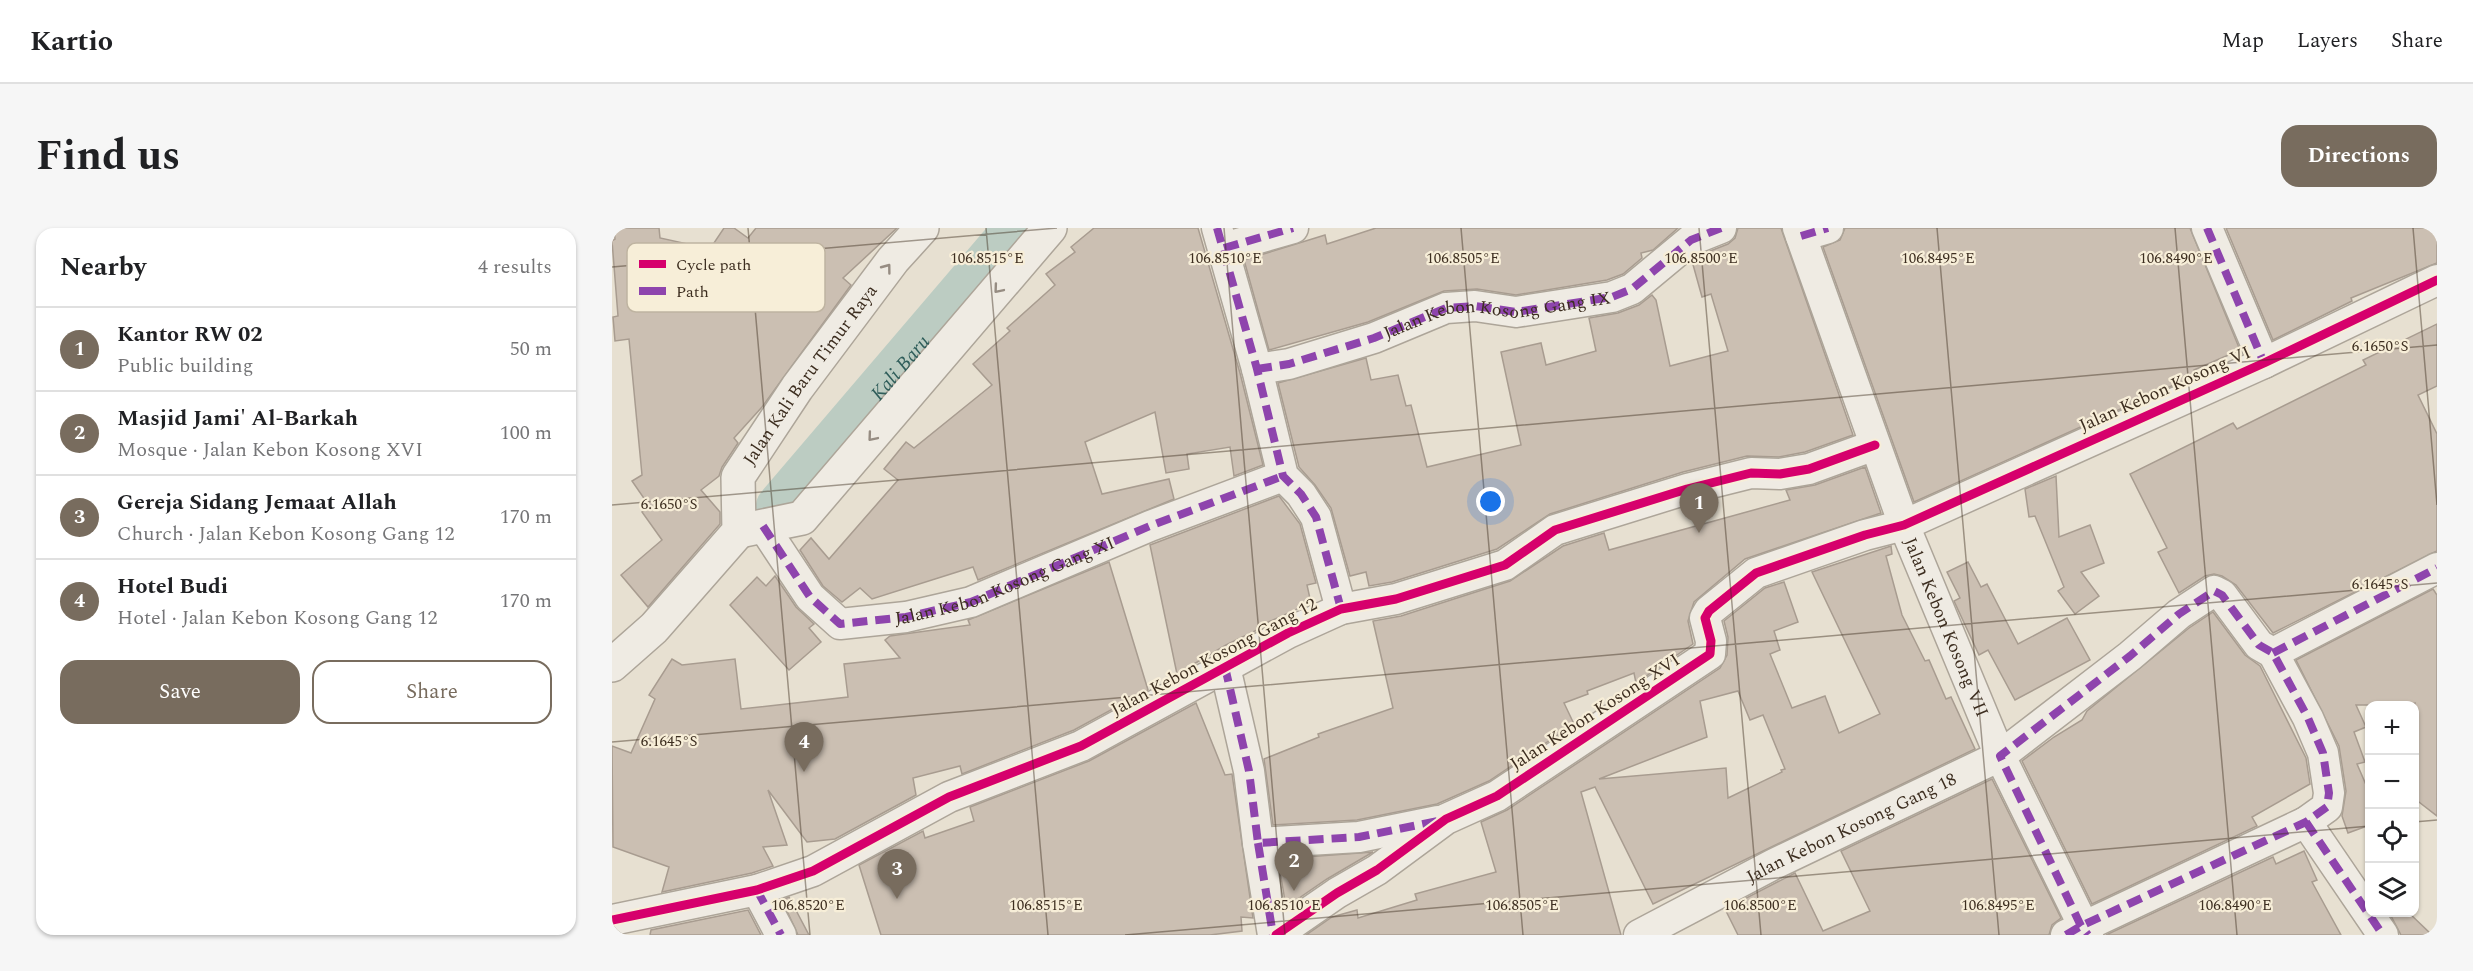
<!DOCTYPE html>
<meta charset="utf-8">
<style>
:root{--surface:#fff;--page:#f6f6f6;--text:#202124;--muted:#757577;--line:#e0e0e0;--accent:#786c5e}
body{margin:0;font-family:Spectral,serif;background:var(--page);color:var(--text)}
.controls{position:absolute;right:18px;bottom:18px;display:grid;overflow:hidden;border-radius:12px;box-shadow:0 2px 4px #0004}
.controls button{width:54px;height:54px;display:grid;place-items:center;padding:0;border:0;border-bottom:2px solid var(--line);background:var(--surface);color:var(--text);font:30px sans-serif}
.you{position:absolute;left:879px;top:274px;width:21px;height:21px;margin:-15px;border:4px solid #fff;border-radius:50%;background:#1a73e8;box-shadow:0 0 0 9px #1a73e833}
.badge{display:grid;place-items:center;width:39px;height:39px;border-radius:50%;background:var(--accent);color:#fff;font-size:20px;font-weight:700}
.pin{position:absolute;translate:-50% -50px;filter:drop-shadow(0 2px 3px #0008)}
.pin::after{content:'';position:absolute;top:32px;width:21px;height:18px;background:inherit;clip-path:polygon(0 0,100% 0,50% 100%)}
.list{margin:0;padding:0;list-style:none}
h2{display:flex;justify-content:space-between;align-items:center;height:78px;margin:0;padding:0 24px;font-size:26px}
h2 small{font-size:20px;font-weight:400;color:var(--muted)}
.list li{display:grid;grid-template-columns:39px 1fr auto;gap:18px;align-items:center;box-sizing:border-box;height:84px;padding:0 24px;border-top:2px solid var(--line)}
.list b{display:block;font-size:22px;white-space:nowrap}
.list p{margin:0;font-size:20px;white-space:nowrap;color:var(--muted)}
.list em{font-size:20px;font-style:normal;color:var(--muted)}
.actions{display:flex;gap:12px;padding:18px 24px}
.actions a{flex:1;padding:14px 0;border:2px solid var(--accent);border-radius:18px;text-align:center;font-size:21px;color:var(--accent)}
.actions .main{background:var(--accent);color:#fff}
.icon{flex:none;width:33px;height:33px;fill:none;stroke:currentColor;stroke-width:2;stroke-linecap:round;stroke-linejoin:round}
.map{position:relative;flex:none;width:1825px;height:707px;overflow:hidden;border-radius:18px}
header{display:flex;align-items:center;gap:36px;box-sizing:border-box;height:84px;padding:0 30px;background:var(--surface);border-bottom:2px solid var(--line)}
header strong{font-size:28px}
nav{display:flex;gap:33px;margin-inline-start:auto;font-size:21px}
.intro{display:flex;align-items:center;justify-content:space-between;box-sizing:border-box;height:144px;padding:0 36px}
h1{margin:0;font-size:42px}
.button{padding:15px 27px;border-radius:18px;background:var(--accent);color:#fff;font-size:21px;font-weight:700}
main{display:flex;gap:36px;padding:0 36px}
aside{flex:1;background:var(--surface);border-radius:18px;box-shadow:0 2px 4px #0004}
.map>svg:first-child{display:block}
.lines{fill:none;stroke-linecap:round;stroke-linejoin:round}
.river{stroke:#bcccc2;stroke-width:51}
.building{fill:#cbbfb2;stroke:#a89c90;stroke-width:1.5;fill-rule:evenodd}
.minor-casing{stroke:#ada599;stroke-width:33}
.tertiary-casing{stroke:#ada599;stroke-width:36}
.minor{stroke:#efebe3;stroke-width:30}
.tertiary{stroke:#efebe3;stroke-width:33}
.quiet{stroke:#8e44ad;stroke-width:8;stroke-dasharray:15 8;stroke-linecap:butt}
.cycleway-casing{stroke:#f7eed8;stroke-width:13}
.cycleway{stroke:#d6006c;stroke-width:9}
.oneway{stroke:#968c82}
.ticks{fill:none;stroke:#3d2e20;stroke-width:1.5;stroke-opacity:0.45}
.labels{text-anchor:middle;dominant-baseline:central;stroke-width:4.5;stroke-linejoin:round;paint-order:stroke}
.street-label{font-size:18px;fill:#3d2e20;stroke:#f7eed8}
.water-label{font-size:20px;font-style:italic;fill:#2f5d5a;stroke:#f7eed8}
.key{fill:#f7eed8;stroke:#bfb4a1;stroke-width:1.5}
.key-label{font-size:16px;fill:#3d2e20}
.ticks-label{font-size:15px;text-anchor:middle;fill:#3d2e20;stroke:#f7eed8;stroke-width:4.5;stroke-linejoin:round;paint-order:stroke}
</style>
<header>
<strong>Kartio</strong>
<nav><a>Map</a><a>Layers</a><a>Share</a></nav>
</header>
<div class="intro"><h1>Find us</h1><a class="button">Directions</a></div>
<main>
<aside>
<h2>Nearby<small>4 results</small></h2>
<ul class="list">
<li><span class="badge">1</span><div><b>Kantor RW 02</b><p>Public building</p></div><em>50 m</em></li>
<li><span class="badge">2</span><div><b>Masjid Jami' Al-Barkah</b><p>Mosque · Jalan Kebon Kosong XVI</p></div><em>100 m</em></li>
<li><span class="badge">3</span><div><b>Gereja Sidang Jemaat Allah</b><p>Church · Jalan Kebon Kosong Gang 12</p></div><em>170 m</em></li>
<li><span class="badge">4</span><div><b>Hotel Budi</b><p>Hotel · Jalan Kebon Kosong Gang 12</p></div><em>170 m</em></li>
</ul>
<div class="actions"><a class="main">Save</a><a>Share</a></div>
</aside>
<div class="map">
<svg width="1825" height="707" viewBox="0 0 1825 707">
<rect width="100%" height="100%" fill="#e7e0d1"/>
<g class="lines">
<path class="river" id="s1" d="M169,280L408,0"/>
</g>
<g class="building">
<path d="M2,0H47L48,10L98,21L112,0H122L136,10L144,0H285L231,50L239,57L150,179L122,210L126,215L110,239L107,248L89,262L108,284V296L36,379L9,347L50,312L30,284L38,279L20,253L30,247L17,111L3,113L1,89L6,88L0,13L3,11Z"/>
<path d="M482,0H586L628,145L651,237L622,248L618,219L575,226L577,241L554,245L543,184L473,214L490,266L557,251L562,271L366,352L361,339L260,371L248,360L230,374L211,358L188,322L199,310L217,331L286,252L272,241L294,214L302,220L380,157L361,136L398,103L395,100L443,57L434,46L463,24L459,19Z"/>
<path d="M764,0H1066L1041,22L1029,25L1030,30L1011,46L995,52L904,67L865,61L832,63L756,94L657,122L632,32L713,7L715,16Z"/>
<path d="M1126,0H1169L1241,207L1193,224L1167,229L1135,228L1071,244L938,286L885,321L780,354L757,358L754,344L738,348L719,280L703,257L687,239L666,155L754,130L759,152L786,147L794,178L799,177L815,239L909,217L889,124L929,115L934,137L984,123L977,90L1006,85L1027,77L1040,67L1044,72L1058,138L1116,123L1099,66L1090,69L1080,33L1088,27L1116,16L1123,10Z"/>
<path d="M1233,0H1578L1628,122L1582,142L1584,147L1302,274L1211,19L1228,12Z"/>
<path d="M1614,0H1825V35L1739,70L1740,73L1661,112Z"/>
<path d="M1825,96V158L1806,167L1825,206V323L1661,405L1624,357L1610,348L1602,346L1593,348L1567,365L1546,324L1555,320L1518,246L1621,195L1625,201L1754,137L1751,132Z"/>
<path d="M1253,239L1269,285L1133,331L1082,374L1076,393L1081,416L1024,455L1022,445L975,463L976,466L952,475L962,496L877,553L825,576L745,592L661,597L652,531L707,509L706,506L781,480L761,393L789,388L898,353L951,318L992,305L997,322L1178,272L1174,262L1203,257Z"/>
<path d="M1444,248L1447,309L1478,297L1492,335L1469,344L1487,368L1463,386L1446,363L1452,359L1423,288L1417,289L1413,261Z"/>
<path d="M667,268L688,296L704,355L695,357L699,375L645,399V402L614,417L565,446L538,317Z"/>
<path d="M1279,318L1280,326L1274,328L1290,387L1313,433L1317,432L1334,471L1339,469L1363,521L1041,676L983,559L969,564L1009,707H694L720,689L745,682L746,690L805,672L803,666L884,644L869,594L895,582L1108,440L1115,427L1116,409L1112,393L1153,360L1172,354L1186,394L1162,403L1168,422L1158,426L1180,480L1213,468L1227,505L1268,486L1200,344ZM1126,463L1138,492L1151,487L1173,541L1169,542L1170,544L1116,570L1114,540L987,551L1095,509L1088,473Z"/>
<path d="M497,334L536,462L462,502L350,546L348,538L301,550L304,567L223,611L195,614L156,562L175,617L151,619L161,638L140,645L50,664L57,639L1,619L0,518L19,525L43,471L37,467L60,431L70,437L123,431L129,481L236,469L232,436L288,430L273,412L278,408L358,397L356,392Z"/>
<path d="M1356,334L1369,359L1375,356L1406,416L1455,390L1478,432L1403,472L1376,422L1367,427L1342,373L1348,370L1335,344Z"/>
<path d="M163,348L184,379L202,396L197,400L209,414L177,442L118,377L145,349L154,358Z"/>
<path d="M1821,361L1825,367V588L1803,571V475L1797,477H1744L1754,499L1742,504L1753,534L1745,536L1758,566V597L1736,605L1730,588L1734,563L1727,518L1684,432Z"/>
<path d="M1601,384L1633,427L1648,438L1694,530L1698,556L1640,589L1645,598L1480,676L1410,533L1442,509L1470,492L1475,483L1577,400Z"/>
<path d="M584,475L613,547L620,546L641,690L629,689L630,703L598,707H269L247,637L311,603L313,610L362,593L358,579L477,533Z"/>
<path d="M1380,551L1449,690L1440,697L1437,707H1126L1113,681L1183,645L1211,703L1258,683L1229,623Z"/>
<path d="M1692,623L1705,652L1700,654L1729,707H1494L1661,629L1664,636Z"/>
<path d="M761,624L715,651L674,679L666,631Z"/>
<path d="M177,669L197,707H186L170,672Z"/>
<path d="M136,682L149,707H38L39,702Z"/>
<path d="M1777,684H1796L1820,707H1789Z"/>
</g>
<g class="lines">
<g class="minor-casing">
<g id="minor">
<path d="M605,0L645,141L671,248L689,266L704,289L729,381"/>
<path id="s2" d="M1186,0L1292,297L1388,528L1476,707"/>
<path d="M1595,0L1652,135"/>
<path d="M1189,8L1216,0"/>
<path d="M612,20L681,0"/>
<path id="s3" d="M645,141L677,136L762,110L834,80L863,78L904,84L1000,69L1020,61L1079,12L1109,0"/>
<path d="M151,298L198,369L228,396L294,389L359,374L538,298L671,248"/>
<path d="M1661,425L1825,340"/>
<path d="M613,439L637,543L646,615L747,609L826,593"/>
<path d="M1694,594L1771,707"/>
<path d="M646,615L661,707"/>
<path d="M145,662L169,707"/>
<path d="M0,692L145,662L201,643L337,569L469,518L676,405L729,381L784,371L893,337L943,302L1075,261L1139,245L1168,246L1197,241L1263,217"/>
<path d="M664,707L725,665L765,642L834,591L885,568L1098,426L1099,413L1093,390L1097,383L1144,345L1253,307L1292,297L1652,135L1825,52"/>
<path id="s4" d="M1027,707L1162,636L1388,528L1518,428L1567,386L1602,363L1610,367L1647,417L1661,425L1696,490L1711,525L1717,565L1715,579L1694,594L1454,707"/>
</g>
</g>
<g class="tertiary-casing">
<g id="tertiary">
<path d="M127,303L190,290L438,0"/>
<path id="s5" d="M0,437L42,400L127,303L126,249L185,160L281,32L310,0"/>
</g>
</g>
<use href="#minor" class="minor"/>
<use href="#tertiary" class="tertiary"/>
<g class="quiet">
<path d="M605,0L645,141L671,248L689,266L704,289L729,381"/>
<path d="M1595,0L1652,135"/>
<path d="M1189,8L1216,0"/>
<path d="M612,20L681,0"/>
<path d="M645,141L677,136L762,110L834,80L863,78L904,84L1000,69L1020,61L1079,12L1109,0"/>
<path id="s6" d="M151,298L198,369L228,396L294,389L359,374L538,298L671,248"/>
<path d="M1661,425L1825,340"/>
<path d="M613,439L637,543L646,615L747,609L826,593"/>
<path d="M1694,594L1771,707"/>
<path d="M646,615L661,707"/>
<path d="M145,662L169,707"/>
<path d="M1454,707L1469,698L1694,594L1715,579L1717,565L1711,525L1696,490L1661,425L1647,417L1610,367L1602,363L1567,386L1518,428L1388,528L1469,698L1476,707"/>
</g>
<g class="cycleway-casing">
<g id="cycleway">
<path d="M0,692L145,662L201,643L337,569L469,518L676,405L729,381L784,371L893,337L943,302L1075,261L1139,245L1168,246L1197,241L1263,217"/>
<path d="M664,707L725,665L765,642L834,591L885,568L1098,426L1099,413L1093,390L1097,383L1144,345L1253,307L1292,297L1652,135L1825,52"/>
</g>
</g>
<use href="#cycleway" class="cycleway"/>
</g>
<defs><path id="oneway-chevron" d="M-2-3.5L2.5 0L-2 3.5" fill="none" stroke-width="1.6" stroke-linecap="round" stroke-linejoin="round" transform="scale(1.5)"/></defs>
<g class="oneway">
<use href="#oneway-chevron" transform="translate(275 40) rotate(-53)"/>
<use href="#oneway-chevron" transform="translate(386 61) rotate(130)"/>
<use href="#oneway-chevron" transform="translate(260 209) rotate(130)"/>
</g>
<path class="ticks" d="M136,0L198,707M374,0L436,707M612,0L673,707M849,0L911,707M1087,0L1149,707M1325,0L1387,707M1563,0L1625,707M1801,0L1825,277M0,39L445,0M0,277L1825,117M0,514L1825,355M1802,594L1825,592M513,707L1758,598"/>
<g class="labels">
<g class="street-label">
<text stroke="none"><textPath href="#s3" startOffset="249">Jalan Kebon Kosong Gang IX</textPath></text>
<text stroke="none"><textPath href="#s5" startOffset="364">Jalan Kali Baru Timur Raya</textPath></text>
<text transform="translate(1553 161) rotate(-24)">Jalan Kebon Kosong VI</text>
<text stroke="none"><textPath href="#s6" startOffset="297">Jalan Kebon Kosong Gang XI</textPath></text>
<text stroke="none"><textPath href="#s2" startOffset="426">Jalan Kebon Kosong VII</textPath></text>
<text transform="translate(602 429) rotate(-28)">Jalan Kebon Kosong Gang 12</text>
<text transform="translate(983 484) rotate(-33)">Jalan Kebon Kosong XVI</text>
<text stroke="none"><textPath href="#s4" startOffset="238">Jalan Kebon Kosong Gang 18</textPath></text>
</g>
<g class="water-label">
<text stroke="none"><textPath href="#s1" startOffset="184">Kali Baru</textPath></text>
</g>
</g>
<rect x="15" y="15" width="198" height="69" rx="9" class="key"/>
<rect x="27" y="32" width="27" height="8" fill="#d6006c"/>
<rect x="27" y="59" width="27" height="8" fill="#8e44ad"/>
<g class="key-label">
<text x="64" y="42">Cycle path</text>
<text x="64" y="69">Path</text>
</g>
<g class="ticks-label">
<text x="375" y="35">106.8515°E</text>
<text x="613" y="35">106.8510°E</text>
<text x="851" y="35">106.8505°E</text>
<text x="1089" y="35">106.8500°E</text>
<text x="1326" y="35">106.8495°E</text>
<text x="1564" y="35">106.8490°E</text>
<text x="1768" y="123">6.1650°S</text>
<text x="57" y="281">6.1650°S</text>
<text x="1768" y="361">6.1645°S</text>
<text x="57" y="518">6.1645°S</text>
<text x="196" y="682">106.8520°E</text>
<text x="434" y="682">106.8515°E</text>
<text x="672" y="682">106.8510°E</text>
<text x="910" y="682">106.8505°E</text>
<text x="1148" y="682">106.8500°E</text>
<text x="1386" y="682">106.8495°E</text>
<text x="1623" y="682">106.8490°E</text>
</g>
</svg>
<div class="controls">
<button>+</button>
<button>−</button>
<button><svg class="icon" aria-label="locate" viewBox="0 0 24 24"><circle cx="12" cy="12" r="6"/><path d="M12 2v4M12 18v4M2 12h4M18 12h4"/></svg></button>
<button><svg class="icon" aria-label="layers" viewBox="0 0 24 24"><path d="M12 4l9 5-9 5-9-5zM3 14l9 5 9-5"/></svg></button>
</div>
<div class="you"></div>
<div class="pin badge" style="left:1087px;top:305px">1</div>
<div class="pin badge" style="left:682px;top:663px">2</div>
<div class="pin badge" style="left:285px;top:671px">3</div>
<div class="pin badge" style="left:192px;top:544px">4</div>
</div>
</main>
